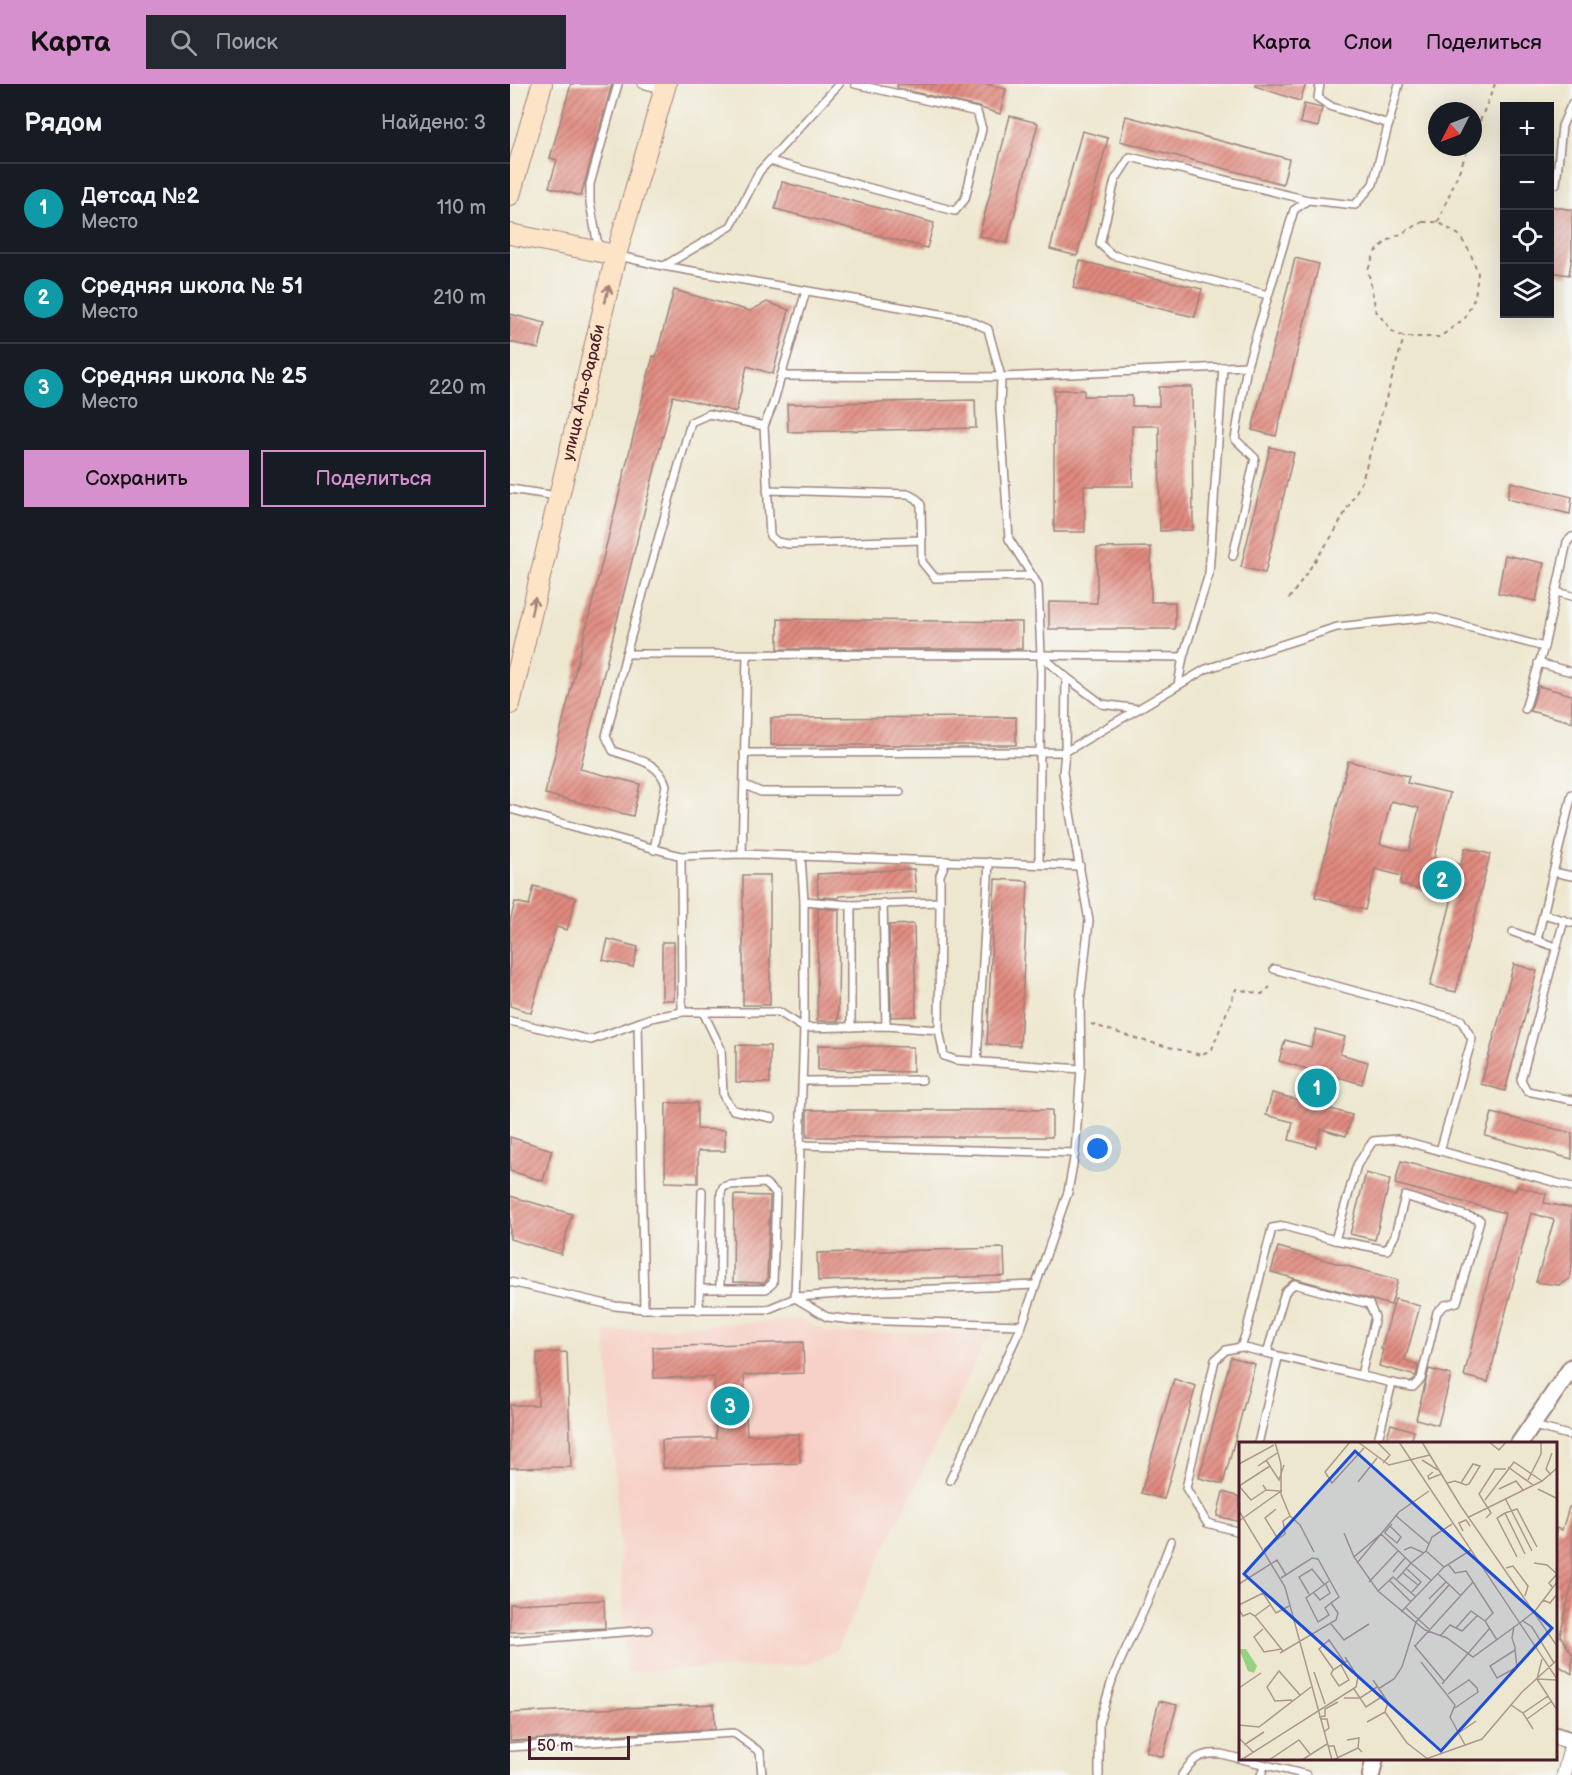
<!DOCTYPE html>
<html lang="ru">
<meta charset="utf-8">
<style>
:root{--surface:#171b24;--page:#242831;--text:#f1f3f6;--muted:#9ea1a6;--line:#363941;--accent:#d690ce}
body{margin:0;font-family:"Balsamiq Sans",sans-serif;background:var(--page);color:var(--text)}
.controls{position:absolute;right:18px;top:18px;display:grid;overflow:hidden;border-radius:0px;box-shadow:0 6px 24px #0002}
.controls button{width:54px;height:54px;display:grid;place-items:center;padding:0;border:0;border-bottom:2px solid var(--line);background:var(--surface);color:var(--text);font:30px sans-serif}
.compass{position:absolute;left:918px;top:18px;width:54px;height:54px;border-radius:50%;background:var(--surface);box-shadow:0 6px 24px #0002;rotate:228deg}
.scale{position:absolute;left:18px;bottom:15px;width:102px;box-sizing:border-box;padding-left:6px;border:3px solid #4a1f2b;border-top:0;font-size:16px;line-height:21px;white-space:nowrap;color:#4a1f2b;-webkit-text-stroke:4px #f6f6f2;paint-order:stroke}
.you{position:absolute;left:588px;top:1065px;width:21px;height:21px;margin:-15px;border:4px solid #fff;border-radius:50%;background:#1a73e8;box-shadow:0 0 0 9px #1a73e833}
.badge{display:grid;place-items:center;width:39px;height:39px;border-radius:50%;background:var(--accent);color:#fff;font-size:20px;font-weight:700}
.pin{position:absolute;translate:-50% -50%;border:3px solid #fff;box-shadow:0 2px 6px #0006}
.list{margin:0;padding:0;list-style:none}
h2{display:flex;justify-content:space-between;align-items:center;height:78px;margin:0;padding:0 24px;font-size:26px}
h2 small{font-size:20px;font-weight:400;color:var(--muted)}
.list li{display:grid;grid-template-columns:39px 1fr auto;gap:18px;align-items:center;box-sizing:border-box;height:90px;padding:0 24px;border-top:2px solid var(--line)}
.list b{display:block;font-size:22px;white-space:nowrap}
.list p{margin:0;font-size:20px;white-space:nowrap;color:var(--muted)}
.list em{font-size:20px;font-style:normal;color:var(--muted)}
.actions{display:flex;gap:12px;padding:18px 24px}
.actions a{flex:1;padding:14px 0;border:2px solid var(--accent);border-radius:0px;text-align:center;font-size:21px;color:var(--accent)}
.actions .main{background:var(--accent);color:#111}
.icon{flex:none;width:33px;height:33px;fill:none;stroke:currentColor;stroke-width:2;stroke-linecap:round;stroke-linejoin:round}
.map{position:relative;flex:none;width:1062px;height:1691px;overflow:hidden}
header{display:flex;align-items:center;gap:36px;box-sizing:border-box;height:84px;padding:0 30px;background:var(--accent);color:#111}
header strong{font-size:28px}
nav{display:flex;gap:33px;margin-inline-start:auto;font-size:21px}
.search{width:420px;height:54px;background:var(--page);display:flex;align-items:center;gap:15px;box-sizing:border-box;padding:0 21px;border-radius:0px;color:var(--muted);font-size:22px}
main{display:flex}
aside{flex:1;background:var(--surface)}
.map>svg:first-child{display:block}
.built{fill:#f7d1c7}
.building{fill:url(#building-hatch);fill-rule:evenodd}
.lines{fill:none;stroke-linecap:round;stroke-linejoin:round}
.service-casing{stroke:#9c837d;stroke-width:10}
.minor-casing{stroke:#9c837d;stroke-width:16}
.tertiary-casing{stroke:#9c837d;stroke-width:20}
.secondary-casing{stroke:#9c837d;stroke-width:22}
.path{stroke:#9c837d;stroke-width:2;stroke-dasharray:4.5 4.5;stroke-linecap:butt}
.service{stroke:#fff;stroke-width:7}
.minor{stroke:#fff;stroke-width:14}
.tertiary{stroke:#fff;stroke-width:16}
.secondary{stroke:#fee4c6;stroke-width:20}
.oneway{stroke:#a48278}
.labels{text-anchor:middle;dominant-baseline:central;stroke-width:6;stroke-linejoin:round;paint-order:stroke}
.street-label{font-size:16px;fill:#4a1f2b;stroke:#f6f6f2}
.inset-road{fill:none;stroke:#ac978d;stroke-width:1.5}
.view{fill:#1d4ed8;fill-opacity:0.15;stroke:#1d4ed8;stroke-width:3}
.inset-edge{fill:none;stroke:#4a1f2b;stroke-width:3}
</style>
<header>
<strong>Карта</strong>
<div class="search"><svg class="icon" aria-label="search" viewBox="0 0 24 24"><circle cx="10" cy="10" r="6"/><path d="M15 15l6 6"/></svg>Поиск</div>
<nav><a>Карта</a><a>Слои</a><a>Поделиться</a></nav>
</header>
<main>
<aside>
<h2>Рядом<small>Найдено: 3</small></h2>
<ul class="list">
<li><span class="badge" style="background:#0f9aa8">1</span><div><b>Детсад №2</b><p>Место</p></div><em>110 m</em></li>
<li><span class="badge" style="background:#0f9aa8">2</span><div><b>Средняя школа № 51</b><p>Место</p></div><em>210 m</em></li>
<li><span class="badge" style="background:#0f9aa8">3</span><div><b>Средняя школа № 25</b><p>Место</p></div><em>220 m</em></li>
</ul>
<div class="actions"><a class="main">Сохранить</a><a>Поделиться</a></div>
</aside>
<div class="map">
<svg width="1062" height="1691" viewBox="0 0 1062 1691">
<defs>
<pattern id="building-hatch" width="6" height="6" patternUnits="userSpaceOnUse" patternTransform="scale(1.5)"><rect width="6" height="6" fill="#e08a7f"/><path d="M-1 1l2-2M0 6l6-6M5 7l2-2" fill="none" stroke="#b87068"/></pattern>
</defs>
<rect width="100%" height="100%" fill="#f6f6f2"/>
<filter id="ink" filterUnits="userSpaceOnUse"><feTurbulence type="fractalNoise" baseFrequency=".0167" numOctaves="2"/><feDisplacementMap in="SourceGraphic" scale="12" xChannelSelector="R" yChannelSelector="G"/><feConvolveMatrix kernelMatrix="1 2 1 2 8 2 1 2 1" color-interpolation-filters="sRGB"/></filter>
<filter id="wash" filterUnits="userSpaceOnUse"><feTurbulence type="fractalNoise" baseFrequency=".008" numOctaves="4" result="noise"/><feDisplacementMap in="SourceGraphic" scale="24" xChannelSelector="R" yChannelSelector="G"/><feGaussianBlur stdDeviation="1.35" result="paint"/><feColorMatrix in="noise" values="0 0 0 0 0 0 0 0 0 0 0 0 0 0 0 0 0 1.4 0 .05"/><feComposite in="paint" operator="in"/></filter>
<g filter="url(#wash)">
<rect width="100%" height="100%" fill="#eee7cf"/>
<path class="built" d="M288,1235L321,1249L480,1248L325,1568L294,1581L117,1588L96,1248Z"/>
<g id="blocks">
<g class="building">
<path d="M61,0H102L71,112L39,103L47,76L40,74Z"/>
<path d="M388,0H477L496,5L490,30L468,23L387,4Z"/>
<path d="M745,0H796L790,17L745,2Z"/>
<path d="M794,20L812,24L808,43L790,39Z"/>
<path d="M500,32L528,39L497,159L469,152Z"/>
<path d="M616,32L779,75L773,100L610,57Z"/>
<path d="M572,47L598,54L567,172L540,165Z"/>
<path d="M272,98L424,139L417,164L265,125Z"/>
<path d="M1040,122L1062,126V172L1059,191L1040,188Z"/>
<path d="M785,174L809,180L766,352L742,346Z"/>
<path d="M570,177L692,205L685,233L563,204Z"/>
<path d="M164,206L240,227L257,218L279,226L263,290L237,282L226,328L163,312L70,685L130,700L123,732L35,710L143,272L146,273Z"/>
<path d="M0,230L35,239L29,265L0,258Z"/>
<path d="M649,303H682L683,446L650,447L649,342H622L623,402H574L575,448H544V306H574V312H622V322H649Z"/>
<path d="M465,316L466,344L278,348L277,320Z"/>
<path d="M760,363L784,369L755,489L731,483Z"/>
<path d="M1001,398L1062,413L1060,430L997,415Z"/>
<path d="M641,463V518H665V545H539V518L587,519V464Z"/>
<path d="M995,471L1034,479L1026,517L988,509Z"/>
<path d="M268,535L512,538V565H268Z"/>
<path d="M1028,602L1062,611V638L1020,627Z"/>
<path d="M506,633V661H261V634Z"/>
<path d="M838,677L899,692L897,699L940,709L924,774L951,781L955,764L980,770L946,908L920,902L944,806L918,799L916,807L890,800L892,792L865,785L855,826L805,813ZM881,717L909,724L899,767L870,760Z"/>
<path d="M404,785L406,808L329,812V814L308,813L307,790Z"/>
<rect x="233" y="791" width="27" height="130"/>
<path d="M485,795L518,797L510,962L477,960Z"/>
<path d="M24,802L66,814L57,846L46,843L21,929L0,922V837L5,818L19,821Z"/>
<path d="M308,824L329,826L328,937H307Z"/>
<path d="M404,840L406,932L381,933L379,841Z"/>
<path d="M98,855L128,863L123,883L93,876Z"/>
<rect x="152" y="858" width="12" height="58"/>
<path d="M1004,880L1027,887L995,1007L971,1000Z"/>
<path d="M806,945L835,953L830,970L858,978L852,1000L825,992L817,1024L842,1031L836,1052L811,1045L806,1063L779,1056L783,1038L756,1031L762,1009L789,1016L797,985L769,977L775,956L801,963Z"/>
<path d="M226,961L260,962V999L226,998Z"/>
<path d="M308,961L403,963V988L308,986Z"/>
<path d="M156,1019H187V1045L215,1046V1067H188V1099L155,1098Z"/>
<rect x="297" y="1026" width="245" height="27"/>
<path d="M982,1029L1062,1049V1075L975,1052Z"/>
<path d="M0,1053L42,1066L33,1097L0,1087Z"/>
<path d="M891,1077L1005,1107L1007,1102L1036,1110L1034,1119L1062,1124V1181L1059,1195L1049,1201L1026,1198L1044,1136L1021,1129L978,1298L954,1292L995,1129L885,1100Z"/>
<path d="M856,1089L880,1096L865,1156L840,1150Z"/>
<path d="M224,1111L260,1112L257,1196L254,1199L223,1198Z"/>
<path d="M0,1112L62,1130L51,1170L0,1155Z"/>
<path d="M768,1163L888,1196L881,1221L761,1188Z"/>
<path d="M494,1164L495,1192L308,1197L307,1169Z"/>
<path d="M885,1215L910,1222L895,1276L908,1282L906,1292L869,1282L873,1266L871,1265Z"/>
<path d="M293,1258L294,1289L234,1291L237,1351L289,1350L290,1379L153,1384L152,1356L206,1354L204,1293L144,1294L143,1263Z"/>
<path d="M57,1268L61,1383L0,1384V1321H28L27,1269Z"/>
<path d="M721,1273L745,1280L713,1400L689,1394Z"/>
<path d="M919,1285L941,1291L928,1341L906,1335Z"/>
<path d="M664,1295L686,1302L654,1415L631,1409Z"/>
<path d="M881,1340L904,1347L901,1359H875Z"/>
<path d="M713,1408L730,1413V1438L707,1432Z"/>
<path d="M1059,1423H1062V1500L1050,1551L1062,1570V1590L1046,1580V1444L1052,1446Z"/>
<path d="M94,1516L95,1544L0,1548V1520Z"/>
<path d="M649,1617L667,1621L653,1673L636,1668Z"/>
<path d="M204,1620L205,1645L0,1657V1629Z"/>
</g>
</g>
</g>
<g filter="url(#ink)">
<use href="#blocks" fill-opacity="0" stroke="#9c837d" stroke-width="1.5"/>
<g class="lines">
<g class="service-casing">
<g id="service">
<path d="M132,0L152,5"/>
<path d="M810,0L808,14L822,23L879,40"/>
<path d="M260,77L445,127L455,115L472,45L467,28L345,0"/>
<path d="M1046,100L1052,42L1062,19"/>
<path d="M89,167L80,119V100L108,0"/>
<path d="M109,172L153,182L454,234L478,245L491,293L490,324L499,455L528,501L531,571L556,593L555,668L553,689L579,837L570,917L571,985L565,1069L558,1108L512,1241L342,1236L317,1233L285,1214"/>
<path d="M154,182L221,142L249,88L329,0"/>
<path d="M758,211L602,171L590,160L605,96L620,73L798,116"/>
<path d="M271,292L491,293L737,282"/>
<path d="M254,342L260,452L267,458L279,460L412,456"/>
<path d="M0,405L47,412"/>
<path d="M257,406L398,410L407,415L411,421L412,478L425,494L523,492"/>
<path d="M723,472L745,374L725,355L737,282L784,126L798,116L845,121L863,100L889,0"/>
<path d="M1047,508L1062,512"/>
<path d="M116,570L531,571L673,573"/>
<path d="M1028,579L1062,588"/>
<path d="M556,593L592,620L628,625"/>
<path d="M668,601L673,573L699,490L713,283"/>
<path d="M1015,625L1034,563L1057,458L1062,453"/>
<path d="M234,669L555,668L696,585L827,543L921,533L1034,563"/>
<path d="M235,701L251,708H390"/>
<path d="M0,725L171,772L232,770L570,782"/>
<path d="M144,766L156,701C149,677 125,675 103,667L96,652L116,570L181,338L199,330L254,342L263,320L296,207"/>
<path d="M232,770L237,571"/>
<path d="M171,772L172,928"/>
<path d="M291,772L294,817V944L376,942L429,946"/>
<path d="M436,777L430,791V818L429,946L434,972L445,976L571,985"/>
<path d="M529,780L531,571"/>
<path d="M1043,788L1062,792"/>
<path d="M294,817L341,821"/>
<path d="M373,819L376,942"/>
<path d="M1034,830L1062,839"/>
<path d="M1054,836L1011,996L1017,1007L1062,1016"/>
<path d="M1003,848L1046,863"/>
<path d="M1027,856L1062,710"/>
<path d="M764,885L951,936L962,955L930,1067"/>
<path d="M193,928L211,965L213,1011L217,1018L223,1026L262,1034"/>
<path d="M0,937L81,956L141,934L172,928H269L294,944L285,1214L258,1225H134L105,1222L0,1198"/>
<path d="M128,939L134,1225"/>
<path d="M341,943V821L430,818"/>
<path d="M467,977L479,778"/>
<path d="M294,997L412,996"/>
<path d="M291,1061L565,1069"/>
<path d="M190,1205H256L263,1199L266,1109L255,1099L219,1101L213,1103L211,1109L210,1205"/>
<path d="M286,1213L373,1207L526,1201"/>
<path d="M189,1226L192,1107"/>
<path d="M731,1263L882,1299L903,1303L911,1295L927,1228L935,1221L947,1218L970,1136L895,1112L885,1151L877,1166L825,1156"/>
<path d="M757,1269L775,1208L784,1200L859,1220L865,1233L851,1291"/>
<path d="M1024,1342L1062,1352"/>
<path d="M748,1360L768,1274"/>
<path d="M867,1360L882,1299"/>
<path d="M440,1396L512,1241"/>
<path d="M730,1448L697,1439L676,1404L705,1276L716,1266L731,1263L736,1249L762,1144L774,1142L825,1156L847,1081L863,1057L887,1055L1062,1103"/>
<path d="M0,1557L138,1546"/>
<path d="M0,1663L224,1649L250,1668L252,1691"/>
<path d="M589,1691V1639L603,1593L637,1519L661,1457"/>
<path d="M672,1691C682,1675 691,1668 711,1670L797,1691"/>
<path d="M751,1691L754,1682"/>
</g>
</g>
<g class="minor-casing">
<path id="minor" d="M1054,1691L1062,1659"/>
</g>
<g class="tertiary-casing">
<g id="tertiary">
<path d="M1009,1360L1062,1283"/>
<path d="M1046,1652L1062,1657"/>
<path d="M861,1691L865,1674"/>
</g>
</g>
<g class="secondary-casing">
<g id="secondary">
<path d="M0,111L32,0"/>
<path d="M0,150L106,171"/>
<path id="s1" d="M0,620L106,171L156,0"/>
</g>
</g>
<g class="path">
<path d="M963,54L985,0"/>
<path d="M913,138H928L949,151L960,168L968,189L965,213L955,234L930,253H894L883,248L866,227L858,186L865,168L877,157Z"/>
<path d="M928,138L959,63"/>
<path d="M779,515L824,449L852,397L894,253"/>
<path d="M581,940L631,956L691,971L702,965L726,905L752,910L760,903"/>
</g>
<use href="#service" class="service"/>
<use href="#minor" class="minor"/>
<use href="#tertiary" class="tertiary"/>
<use href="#secondary" class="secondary"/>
</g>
<defs><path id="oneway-shaft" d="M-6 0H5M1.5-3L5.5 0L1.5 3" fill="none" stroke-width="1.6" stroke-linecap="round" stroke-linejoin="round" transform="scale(1.5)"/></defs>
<g class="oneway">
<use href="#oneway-shaft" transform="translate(97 210) rotate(-77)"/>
<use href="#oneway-shaft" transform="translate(23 522) rotate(-77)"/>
</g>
</g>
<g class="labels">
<g class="street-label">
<text stroke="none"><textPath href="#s1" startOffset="320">улица Аль-Фараби</textPath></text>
</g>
</g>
<g transform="translate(729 1358)">
<rect width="318" height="318" fill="#eee7cf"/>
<path d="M0,207H7L18,224L15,231L9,229Z" fill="#97d184"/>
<path class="inset-road" d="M111,0L86,30L93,41L125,6M119,0L150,23L191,13M138,0L151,13L144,21M160,0L318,237M183,0L221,63L318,204M250,0L260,8L267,0M27,18L40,38L45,23M183,18L199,28M0,22L35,3M19,24L38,11M269,25L294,43M194,30L189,34L190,37L202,32M312,33L307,27L313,11M289,38L302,12V0M119,40L138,16M208,41L216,39L227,43L230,42L241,24L234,22L222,41M0,44L12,58L27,48M0,44L31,24M260,47L277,39L284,48M299,47L317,56M190,49L160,70L142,92L172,121L187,109L193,95L213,82M266,56L293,109M246,58L275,20L303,39M37,67L26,76L39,97M0,69L46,145L93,318M266,71L286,112M156,73L190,102M51,74L61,83L75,110M230,75L303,39L318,26M247,76L252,71L240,52L256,27H267M0,79L42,49L27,48L24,43M151,84L162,95L158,101L146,91V90L151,84L153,82M224,89L220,81L227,78L231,84M105,91L115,115M142,92L115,115L139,149L186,188L208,196L234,215L282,180M25,107L46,92L44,79L51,74L42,52V22L36,0M165,108L172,105L185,111M187,109L205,125M278,115L258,76L266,71L278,67L298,105M118,121L142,92M295,121L308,123L318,132M209,122L216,131L227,129L234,140L254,171L246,179L258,198M267,126L274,124L289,144L286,154M168,127L182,140L173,150M154,130L166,116M164,131L179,143M199,132L222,154M158,137L172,121L193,139M150,138L172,160M90,139L67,156L79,180L90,173L86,166L92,161M130,140L159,109M0,142L38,118L47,133M314,146L310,141L318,132M139,149L154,135L177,155M74,150L81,158L91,151L86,141M70,152L60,135L73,127L85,142M190,157L207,140M304,158L311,161L318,152M0,163L24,151L37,171L50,164M167,166L190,187M0,168L4,174L11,171L16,174L44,209M162,170L205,125L232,108M16,174L31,163M284,179L293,185L315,221M282,180L296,169L318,140M92,182L105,198L130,182M275,184L273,196L276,205V208L278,225L258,236L251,224L276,208M217,186L232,169L246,179M24,187L15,195L25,210L42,207M201,194L211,183L223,189L239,173M175,203L205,239M176,204L234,140M41,211L97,178L99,171L92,161L100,155L79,117L73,116L42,136M182,220L216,263L211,275L226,303M102,223L110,238L100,244L92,232L94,228L108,219M94,227L80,207L90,198L106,221M75,230L86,262M298,237L309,254M298,237L303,217M298,237L317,238M134,238L149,260L146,270M203,242L250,187M0,246L22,231M115,247L127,265L144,254M139,247L155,237L163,225L177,180L210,143M209,252L230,238L238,246L239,250L216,266M105,256H121L138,245M53,258L36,259L28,245L40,229L61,253M272,263L284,271L309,254L318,268M284,271L294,287M80,275L86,274V267L99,260M81,277H88L90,286L85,290M288,277L313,259M128,280L146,270L168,301L190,318M0,283L20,285L72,245M221,290L237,279M0,296L14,310M108,298L120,296L119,306M5,303L25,290M89,304H95L99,317M2,318L117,245L119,235L106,215M30,318L60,298L71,312M63,318L88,302M94,318L119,306L123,310M184,318L243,297L283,250L318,218"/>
<path class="view" d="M116,9L313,186L202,309L5,132Z"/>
<rect width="318" height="318" class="inset-edge"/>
</g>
</svg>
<div class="controls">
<button>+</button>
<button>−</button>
<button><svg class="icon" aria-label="locate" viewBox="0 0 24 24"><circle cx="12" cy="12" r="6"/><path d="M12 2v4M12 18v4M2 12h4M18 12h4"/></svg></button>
<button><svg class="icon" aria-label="layers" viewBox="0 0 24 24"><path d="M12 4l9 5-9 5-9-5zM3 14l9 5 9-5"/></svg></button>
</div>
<svg class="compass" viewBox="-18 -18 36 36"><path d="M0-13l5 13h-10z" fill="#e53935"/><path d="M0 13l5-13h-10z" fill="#9ea1a6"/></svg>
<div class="scale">50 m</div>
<div class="you"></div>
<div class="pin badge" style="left:807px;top:1004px;background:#0f9aa8">1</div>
<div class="pin badge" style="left:932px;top:796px;background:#0f9aa8">2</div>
<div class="pin badge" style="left:220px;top:1322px;background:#0f9aa8">3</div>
</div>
</main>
